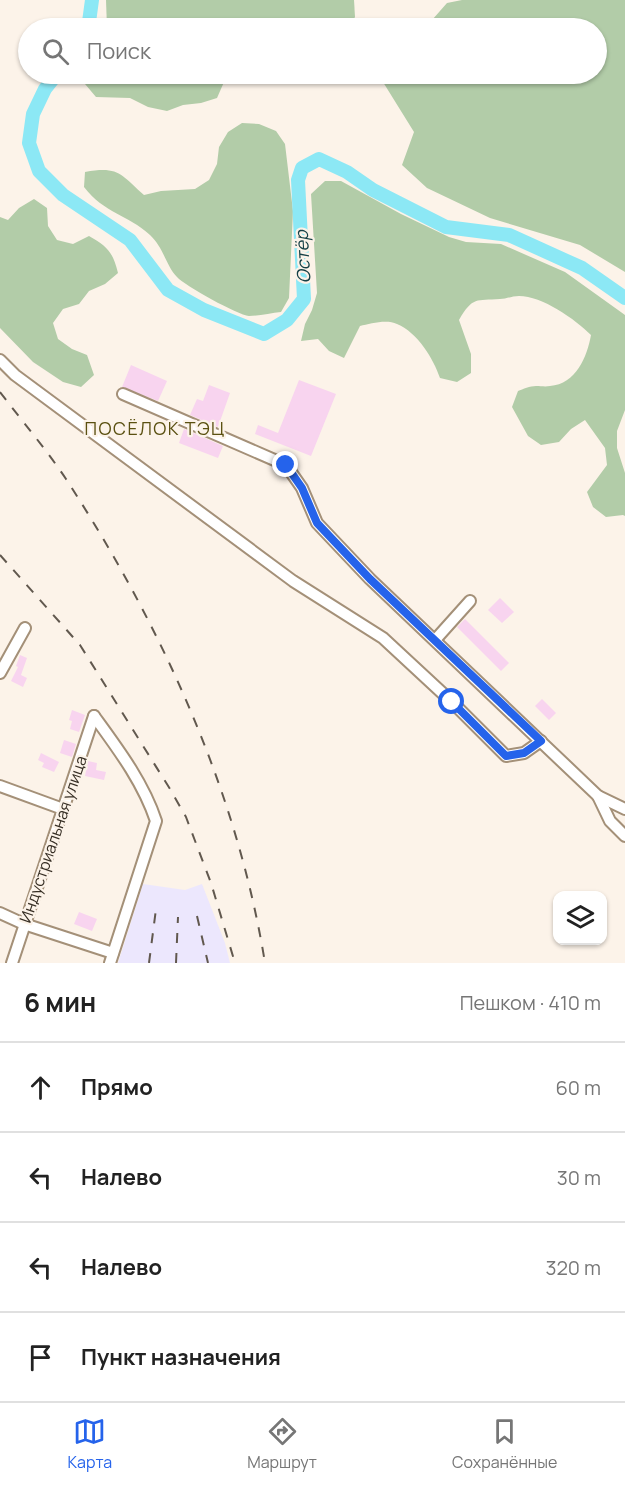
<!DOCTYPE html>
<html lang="ru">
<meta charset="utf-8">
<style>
:root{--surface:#fff;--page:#f2f2f2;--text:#222;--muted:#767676;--line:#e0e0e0;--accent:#2563eb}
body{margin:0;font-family:Manrope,sans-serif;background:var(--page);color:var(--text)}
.controls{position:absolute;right:18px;bottom:18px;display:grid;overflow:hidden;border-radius:12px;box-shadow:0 2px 4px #0004}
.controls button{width:54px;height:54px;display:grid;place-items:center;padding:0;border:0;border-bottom:2px solid var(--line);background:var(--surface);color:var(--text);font:30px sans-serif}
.stop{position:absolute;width:18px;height:18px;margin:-14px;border:4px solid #2563eb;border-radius:50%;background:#fff}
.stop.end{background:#2563eb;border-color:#fff;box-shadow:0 2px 6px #0008}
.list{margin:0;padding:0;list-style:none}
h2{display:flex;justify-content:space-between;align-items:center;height:78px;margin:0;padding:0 24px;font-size:26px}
h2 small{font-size:20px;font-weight:400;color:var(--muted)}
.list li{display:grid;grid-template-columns:39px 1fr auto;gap:18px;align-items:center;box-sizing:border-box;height:90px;padding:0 24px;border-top:2px solid var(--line)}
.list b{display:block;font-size:22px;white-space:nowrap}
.list em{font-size:20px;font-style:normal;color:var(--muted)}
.icon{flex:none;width:33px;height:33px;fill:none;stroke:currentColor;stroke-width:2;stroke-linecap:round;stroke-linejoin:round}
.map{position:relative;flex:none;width:625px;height:963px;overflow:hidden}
.search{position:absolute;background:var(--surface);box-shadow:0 2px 4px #0004;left:18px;right:18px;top:18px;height:66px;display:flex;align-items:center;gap:15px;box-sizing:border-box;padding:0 21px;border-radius:33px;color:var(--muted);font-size:22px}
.sheet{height:438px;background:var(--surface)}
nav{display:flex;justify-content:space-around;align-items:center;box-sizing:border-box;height:84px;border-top:2px solid var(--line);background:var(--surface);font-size:16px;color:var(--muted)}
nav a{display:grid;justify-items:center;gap:3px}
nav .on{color:var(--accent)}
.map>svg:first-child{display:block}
.industrial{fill:#ece7fd}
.green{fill:#b2cca8}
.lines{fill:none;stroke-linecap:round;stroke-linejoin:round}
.river{stroke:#8ce8f5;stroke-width:14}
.building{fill:#f8d4ef}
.minor-casing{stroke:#a49078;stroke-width:14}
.minor{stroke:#fff;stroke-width:10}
.rail{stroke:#61584e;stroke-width:2;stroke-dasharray:10 10;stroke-linecap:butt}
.route{stroke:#2563eb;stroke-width:8}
.labels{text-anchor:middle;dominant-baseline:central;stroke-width:4.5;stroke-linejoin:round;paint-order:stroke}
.street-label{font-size:16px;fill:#372f25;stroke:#fcf3e9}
.water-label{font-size:18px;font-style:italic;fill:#154046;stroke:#fcf3e9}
.neighbourhood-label{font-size:18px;letter-spacing:1.5px;fill:#5a5011;stroke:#fcf3e9}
</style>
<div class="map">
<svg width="625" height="963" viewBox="0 0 625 963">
<rect width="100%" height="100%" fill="#fcf3e9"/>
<path class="industrial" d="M143,884L185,890L202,884L225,943L230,963H118Z"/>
<g class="green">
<path d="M106,0H354L355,17L349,28H107Z"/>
<path d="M462,0H625V272L580,245L490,218L427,188L402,165L414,132L378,74H596V28H425L447,3Z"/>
<path d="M86,74H219L224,82L217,98L201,103L183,105L167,111L148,107L130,98L96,97L85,84Z"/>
<path d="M242,123L259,124L276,131L285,144L293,211L289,298L281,312C271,313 259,316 249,316C238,315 185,286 177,277C166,266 164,248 150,235C127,214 105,214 84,187L85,172C119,166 120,174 144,195L161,191L195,189L209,180L217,164L219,147L228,132Z"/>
<path d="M325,181H341L401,214L449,237L466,242L501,244L565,272L625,315V410L617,431V448L625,473V516L623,515L606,517L593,507L587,492L607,465L605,448L585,420L571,429L559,442L541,445L528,436L512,407L518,391C523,389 530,386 536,386C541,386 545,387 550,386C576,384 587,357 591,335C575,319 542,296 519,296C512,296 506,299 500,299C476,301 473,296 459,320L471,354V373L457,382L440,378C433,358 418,333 397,324C386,319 370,324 360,326L344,358L329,351L318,339L301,341L305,324L312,310L317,293L311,194Z"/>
<path d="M34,199L47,208L48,226L57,240L73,244L89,236C107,246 113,252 118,273L105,284L89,291L79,304L63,309L53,323L58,339L72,349L87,355L94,375L81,387L63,382L33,362L0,328V217L8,220L19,208Z"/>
</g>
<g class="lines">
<g class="river">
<path d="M86,28L89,22L92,0"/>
<path d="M57,74L45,89L33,114L29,143L39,171L63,195L130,240L168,290L204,310L264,334L287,320L304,299L298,180L302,168L319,159L347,172L373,190L446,227L509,235L582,268L625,298"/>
</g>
</g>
<g class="building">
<path d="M131,365L167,381L158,401L122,387Z"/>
<path d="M299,380L336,394L311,456L255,434L258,425L278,433Z"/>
<path d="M209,385L230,393L218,427L190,415L197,399L203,401Z"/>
<path d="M184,429L223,446L218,458L179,443Z"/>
<path d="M500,598L514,612L502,623L488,610Z"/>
<path d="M465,619L509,663L501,671L457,627Z"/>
<path d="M20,655L27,658L21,675L27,678L23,687L11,681L18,667L16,666Z"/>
<path d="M542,699L556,713L549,720L535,706Z"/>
<path d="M72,710L85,715L79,732L70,729L72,721L69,720Z"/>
<path d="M64,740L76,744L72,757L60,753Z"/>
<path d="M41,753L59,762L54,772L42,767L44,763L38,760Z"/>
<path d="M88,761L97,763L96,770L106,772L104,780L85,776Z"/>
<path d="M79,912L97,919L92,931L74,924Z"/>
</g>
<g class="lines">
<g class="minor-casing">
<g id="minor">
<path d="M0,360L15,375L293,581L383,638L452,702L506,756L524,753L541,741"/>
<path d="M123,394L286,465L302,488L317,523L370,579L598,796L625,809"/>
<path d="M435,640L470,601"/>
<path d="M0,673L25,628"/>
<path d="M94,716C118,749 143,782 156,821L110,963"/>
<path d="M0,786L63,809"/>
<path d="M598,796L610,821L625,836"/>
<path d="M0,913L24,924L113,953"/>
<path d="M12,963L94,716"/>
</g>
</g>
<use href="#minor" class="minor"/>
<g class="rail">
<path d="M0,392C22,421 46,449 66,479C161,625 237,790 265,963"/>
<path d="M0,555L80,645L170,789L186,817L211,883L235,963"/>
<path d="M197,916L208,963"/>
<path d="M149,963L156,909"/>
<path d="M176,963L178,917"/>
</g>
</g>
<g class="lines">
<path class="route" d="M286,465L302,488L317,523L370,579L541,741L524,753L506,756L452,702"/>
</g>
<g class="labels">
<g class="street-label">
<text transform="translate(53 839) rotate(-71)">Индустриальная улица</text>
</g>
<g class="water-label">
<text transform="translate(302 257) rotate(-93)">Остёр</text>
</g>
<g class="neighbourhood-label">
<text x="155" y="428">ПОСЁЛОК ТЭЦ</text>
</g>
</g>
</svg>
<div class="controls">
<button><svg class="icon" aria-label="layers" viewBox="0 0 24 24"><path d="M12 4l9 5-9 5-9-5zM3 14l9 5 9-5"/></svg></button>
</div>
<div class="stop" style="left:452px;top:702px"></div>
<div class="stop end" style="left:286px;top:465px"></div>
<div class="search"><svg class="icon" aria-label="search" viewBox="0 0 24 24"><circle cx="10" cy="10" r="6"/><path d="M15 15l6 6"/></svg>Поиск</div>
</div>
<section class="sheet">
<h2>6 мин<small>Пешком · 410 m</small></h2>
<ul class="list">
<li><svg class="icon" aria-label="ahead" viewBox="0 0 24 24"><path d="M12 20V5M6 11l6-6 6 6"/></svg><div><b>Прямо</b></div><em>60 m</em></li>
<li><svg class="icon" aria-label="left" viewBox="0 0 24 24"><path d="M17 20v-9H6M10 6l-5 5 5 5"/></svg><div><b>Налево</b></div><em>30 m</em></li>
<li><svg class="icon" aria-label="left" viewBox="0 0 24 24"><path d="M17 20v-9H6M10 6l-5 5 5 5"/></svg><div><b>Налево</b></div><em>320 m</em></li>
<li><svg class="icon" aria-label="arrive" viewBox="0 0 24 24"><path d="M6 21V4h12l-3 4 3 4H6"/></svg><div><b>Пункт назначения</b></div></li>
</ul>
</section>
<nav>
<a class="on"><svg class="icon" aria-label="map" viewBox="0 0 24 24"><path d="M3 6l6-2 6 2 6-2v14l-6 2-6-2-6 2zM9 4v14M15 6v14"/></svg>Карта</a>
<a><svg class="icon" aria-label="directions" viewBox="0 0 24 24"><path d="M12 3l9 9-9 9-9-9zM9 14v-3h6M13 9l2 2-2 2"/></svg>Маршрут</a>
<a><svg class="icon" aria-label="saved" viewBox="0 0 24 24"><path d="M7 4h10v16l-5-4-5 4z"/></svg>Сохранённые</a>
</nav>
